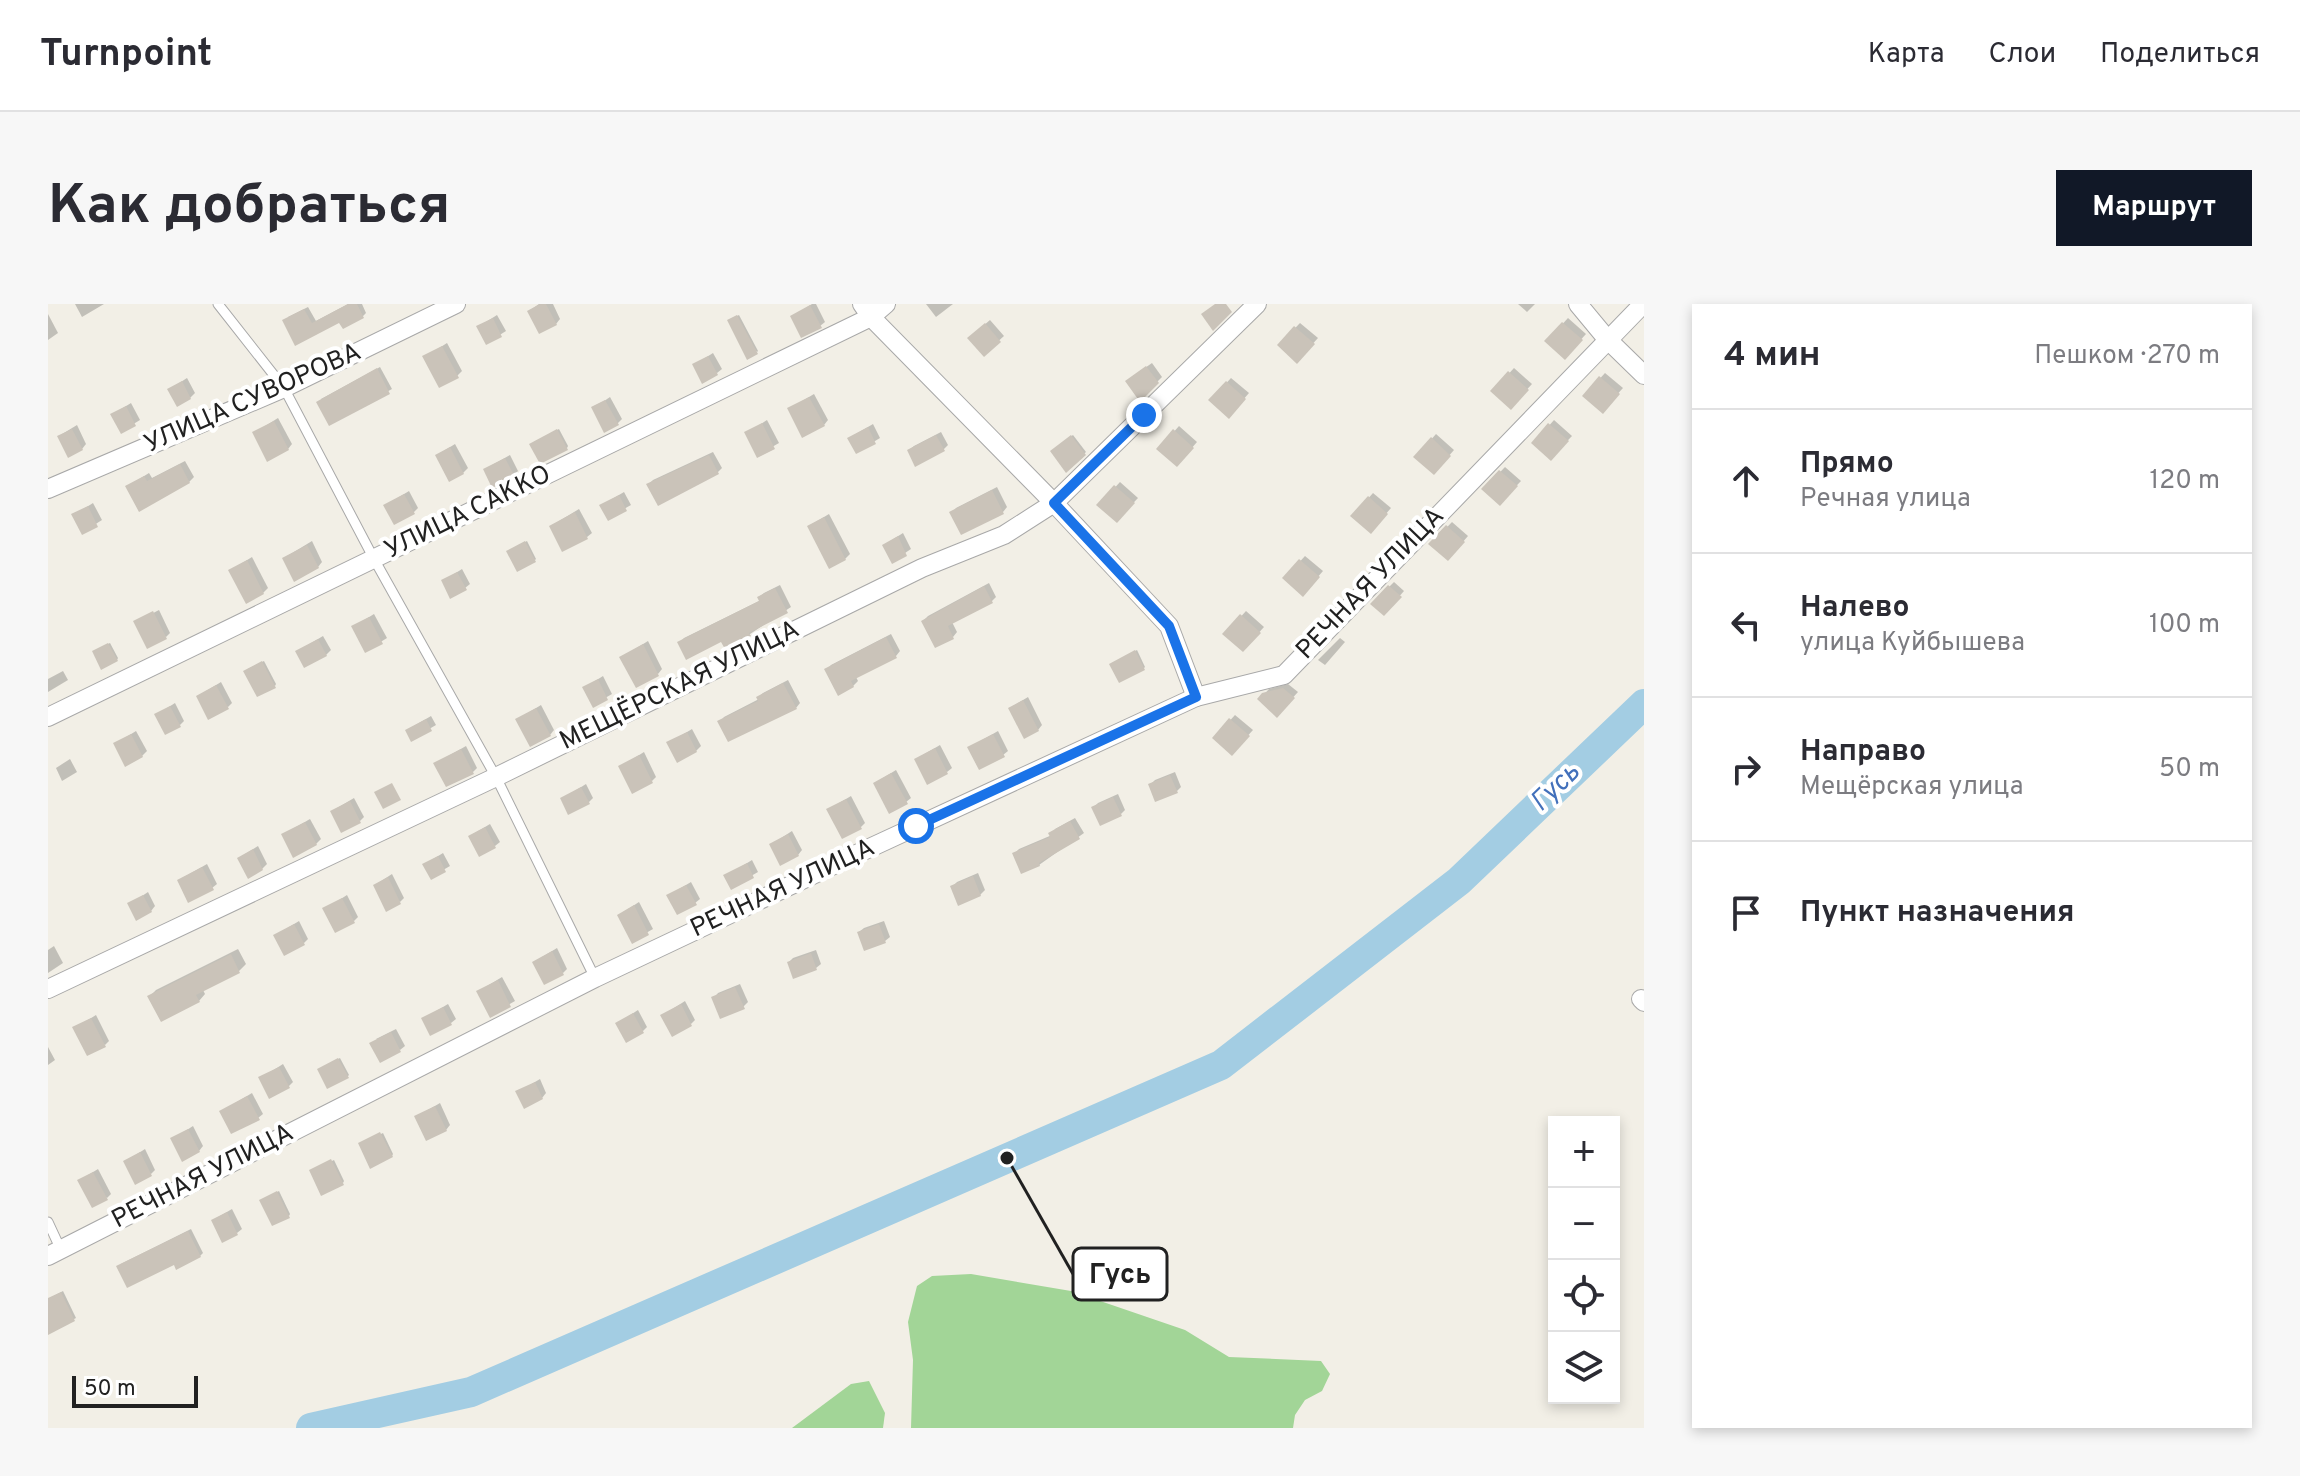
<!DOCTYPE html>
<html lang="ru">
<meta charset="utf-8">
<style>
:root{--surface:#fff;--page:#f7f7f7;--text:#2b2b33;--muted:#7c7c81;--line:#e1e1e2;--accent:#111827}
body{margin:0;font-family:Overpass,sans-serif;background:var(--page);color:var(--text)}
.controls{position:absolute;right:24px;bottom:24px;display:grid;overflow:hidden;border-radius:0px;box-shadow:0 4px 12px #0003}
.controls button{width:72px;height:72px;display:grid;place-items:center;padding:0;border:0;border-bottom:2px solid var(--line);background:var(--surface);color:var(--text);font:40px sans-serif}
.scale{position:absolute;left:24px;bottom:20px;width:126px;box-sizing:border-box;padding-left:8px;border:4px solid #212121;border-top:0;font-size:22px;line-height:28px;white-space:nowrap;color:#212121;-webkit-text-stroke:6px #fff;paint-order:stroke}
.stop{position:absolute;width:24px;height:24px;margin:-18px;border:6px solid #1a73e8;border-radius:50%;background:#fff}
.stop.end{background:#1a73e8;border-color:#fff;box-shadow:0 2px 8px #0008}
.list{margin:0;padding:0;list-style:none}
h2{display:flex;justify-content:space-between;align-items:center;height:104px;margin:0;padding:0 32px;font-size:34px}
h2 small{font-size:26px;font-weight:400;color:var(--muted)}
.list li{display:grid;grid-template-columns:52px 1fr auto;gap:24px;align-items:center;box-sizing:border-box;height:144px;padding:0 32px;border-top:2px solid var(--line)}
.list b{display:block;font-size:30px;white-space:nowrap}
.list p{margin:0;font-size:26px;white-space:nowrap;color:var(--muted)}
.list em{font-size:26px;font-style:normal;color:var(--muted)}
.icon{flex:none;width:44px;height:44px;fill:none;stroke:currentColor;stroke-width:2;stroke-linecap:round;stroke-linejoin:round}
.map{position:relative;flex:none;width:1596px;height:1124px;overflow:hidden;border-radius:0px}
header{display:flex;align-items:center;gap:48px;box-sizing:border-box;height:112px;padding:0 40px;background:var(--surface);border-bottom:2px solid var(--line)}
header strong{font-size:38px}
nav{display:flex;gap:44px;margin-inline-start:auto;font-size:28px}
.intro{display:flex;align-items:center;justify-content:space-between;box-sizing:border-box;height:192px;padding:0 48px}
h1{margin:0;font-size:56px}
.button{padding:20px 36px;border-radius:0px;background:var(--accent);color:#fff;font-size:28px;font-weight:700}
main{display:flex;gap:48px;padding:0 48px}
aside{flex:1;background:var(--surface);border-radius:0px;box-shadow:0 4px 12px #0003}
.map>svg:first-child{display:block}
.forest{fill:#a2d597}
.shadow{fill:#0003}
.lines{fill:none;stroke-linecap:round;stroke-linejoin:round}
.river{stroke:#a3cde3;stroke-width:30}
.building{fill:#cac3b9}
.lane-casing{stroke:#a8a8a8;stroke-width:11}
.street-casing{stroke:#a8a8a8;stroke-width:20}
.lane{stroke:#fff;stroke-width:9}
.street{stroke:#fff;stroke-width:18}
.route{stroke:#1a73e8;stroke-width:10}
.labels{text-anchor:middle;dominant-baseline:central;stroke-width:8;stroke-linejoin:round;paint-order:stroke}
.street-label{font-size:26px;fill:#212121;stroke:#fff}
.water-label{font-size:28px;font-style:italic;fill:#4270bb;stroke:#fff}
.leader{fill:none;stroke:#212121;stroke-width:3}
.callout-dot{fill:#212121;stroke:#fff;stroke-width:3}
.callout{fill:#fff;stroke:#212121;stroke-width:3}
.callout-label{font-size:28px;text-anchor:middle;font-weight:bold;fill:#212121}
</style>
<header>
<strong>Turnpoint</strong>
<nav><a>Карта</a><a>Слои</a><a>Поделиться</a></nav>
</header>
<div class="intro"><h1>Как добраться</h1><a class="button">Маршрут</a></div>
<main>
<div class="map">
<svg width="1596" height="1124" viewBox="0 0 1596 1124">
<rect width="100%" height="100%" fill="#f2efe6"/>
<g class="forest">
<path d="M923,970L1023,987L1137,1026L1181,1053L1273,1057L1282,1070L1274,1087L1257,1096L1247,1111L1245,1124H863L865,1056L860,1018L869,982L884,972Z"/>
<path d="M821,1077L837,1109L835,1124H744L803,1080Z"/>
</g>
<g class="shadow">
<path d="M27,0H56L34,13Z"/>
<path d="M300,0H314L318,9L315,12L292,16L248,39L240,13L260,3L268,17Z"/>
<path d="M491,0H505L512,15L508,20L481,7Z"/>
<path d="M764,0H768L777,18L772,22L745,12Z"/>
<path d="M878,0H905L888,13Z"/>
<path d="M1470,0H1487L1479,8Z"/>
<path d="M0,10L10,29L0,36Z"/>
<path d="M449,11L458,27L439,39L430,23Z"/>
<path d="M691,11L710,47L709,48L683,15Z"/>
<path d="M1520,14L1538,30L1517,53L1499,37Z"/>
<path d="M942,16L956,32L936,50L921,34Z"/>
<path d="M1252,19L1270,34L1249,57L1231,41Z"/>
<path d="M399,39L414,67L409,72L377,53Z"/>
<path d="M665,49L674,65L669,69L646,61Z"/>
<path d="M1104,59L1114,73L1092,95L1084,73Z"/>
<path d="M332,63L344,85L281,120L273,95Z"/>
<path d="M1466,64L1484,80L1463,103L1445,87Z"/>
<path d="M1557,69L1575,84L1554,107L1537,91Z"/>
<path d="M139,74L147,89L142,94L122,85Z"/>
<path d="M1183,74L1201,89L1181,112L1163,96Z"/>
<path d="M766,90L780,116L776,121L741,105Z"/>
<path d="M562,93L574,115L569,120L546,104Z"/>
<path d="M83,99L92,116L74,127L65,110Z"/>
<path d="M230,114L244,140L240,145L206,129Z"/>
<path d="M719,116L731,139L710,151L699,129Z"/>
<path d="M1506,116L1524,132L1503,154L1486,139Z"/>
<path d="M825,120L832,134L809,148L801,134Z"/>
<path d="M29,121L38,140L34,145L11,132Z"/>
<path d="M1131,122L1149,138L1129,161L1111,145Z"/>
<path d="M511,125L520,142L519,144L486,138Z"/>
<path d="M893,128L900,141L895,146H861L866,142Z"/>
<path d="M1388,130L1406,146L1386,169L1368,153Z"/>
<path d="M1025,131L1038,148L1018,166L1004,147Z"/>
<path d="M407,140L420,164L415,169L389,151Z"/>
<path d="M665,148L674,164L669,169L601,180L605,176Z"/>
<path d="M462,151L470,167L466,171L437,165Z"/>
<path d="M137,157L146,173L141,178L80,182L101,169L104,174Z"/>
<path d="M1457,163L1473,177L1452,199L1436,185Z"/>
<path d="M1072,178L1090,194L1069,216L1051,201Z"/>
<path d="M949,183L959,203L955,208L904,209L908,204Z"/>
<path d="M361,187L370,204L365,209L338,201Z"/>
<path d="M576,188L583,201L560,214L554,201Z"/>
<path d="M1325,189L1343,204L1323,227L1305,212Z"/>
<path d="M45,199L54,216L35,228L26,211Z"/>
<path d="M531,205L544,229L539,233L503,222Z"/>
<path d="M781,210L802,250L797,255L761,222Z"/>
<path d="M1404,218L1420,232L1400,255L1383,240Z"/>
<path d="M855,229L863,245L845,257L836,241Z"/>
<path d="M264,237L274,258L270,263L236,254Z"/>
<path d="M479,237L488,255L487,256L462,246Z"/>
<path d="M1257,252L1275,267L1255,290L1237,274Z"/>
<path d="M204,253L220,284L215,289L183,266Z"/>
<path d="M414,265L422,280L417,284L395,277Z"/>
<path d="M1346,278L1356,287L1336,310L1324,300Z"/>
<path d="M941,279L948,293L944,297L904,318L909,328L905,333L875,317L880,312Z"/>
<path d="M732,281L743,303L702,330L678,342L674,335L631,339L636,334L713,296L711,293L716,289Z"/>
<path d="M111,306L122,329L118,333L90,317Z"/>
<path d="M1198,307L1216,323L1195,346L1177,330Z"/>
<path d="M326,310L339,334L318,347L305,323Z"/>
<path d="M843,330L852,347L848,352L808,373L810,377L805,382L779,366L783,361Z"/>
<path d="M275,332L283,346L278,351L250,347Z"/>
<path d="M1292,334L1297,338L1277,361L1270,356Z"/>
<path d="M600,337L614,365L610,370L574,353Z"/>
<path d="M62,339L70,354L69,356L48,346Z"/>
<path d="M1089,346L1097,363L1096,364L1065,359Z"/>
<path d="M216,357L228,380L227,382L200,365Z"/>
<path d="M15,367L20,376L0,388V375Z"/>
<path d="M555,372L564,390L545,401L536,384Z"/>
<path d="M740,376L752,399L748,404L672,418L676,413L711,395L710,394L715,389Z"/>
<path d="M173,378L184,399L180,403L150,392Z"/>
<path d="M1240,380L1250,388L1229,411L1212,395L1221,385Z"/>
<path d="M980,393L994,421L990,426L962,404Z"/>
<path d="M127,399L136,417L132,421L108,411Z"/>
<path d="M493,401L506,426L502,431L470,415Z"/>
<path d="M1187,411L1205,426L1184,449L1166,434Z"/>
<path d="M383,412L388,421L364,435L359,426Z"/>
<path d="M644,425L653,442L648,447L621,439Z"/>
<path d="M88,427L99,447L94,452L67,440Z"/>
<path d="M950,427L960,447L955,451L922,443Z"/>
<path d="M892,441L904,464L899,468L868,455Z"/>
<path d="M418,442L429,464L425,468L388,459Z"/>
<path d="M596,448L608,473L604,477L572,463Z"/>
<path d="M22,455L29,468L14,477L8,464Z"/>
<path d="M848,466L863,494L858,498L827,479Z"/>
<path d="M1127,468L1133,483L1129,487L1102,481L1107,476Z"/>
<path d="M538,480L545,494L541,498L514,495Z"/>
<path d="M1070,490L1077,506L1073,510L1045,504L1050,499Z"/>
<path d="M803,492L817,519L812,524L781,505Z"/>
<path d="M306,494L316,513L312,517L284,507Z"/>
<path d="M1027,514L1036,529L991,561L967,549L971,545L1004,531L1007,525Z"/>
<path d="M262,515L273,535L268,540L236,530Z"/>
<path d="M442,520L452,538L447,542L422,532Z"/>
<path d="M744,527L754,546L750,551L724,540Z"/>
<path d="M210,542L219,560L214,565L191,554Z"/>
<path d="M395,549L402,562L383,573L377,560Z"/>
<path d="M704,556L710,568L684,583L678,572Z"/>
<path d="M159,560L169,580L164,584L131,576Z"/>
<path d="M930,569L937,586L932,591L905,582L909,578Z"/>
<path d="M344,570L356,594L352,598L327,581Z"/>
<path d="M643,578L652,595L647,599L621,591Z"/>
<path d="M100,588L107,602L103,607L82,600Z"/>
<path d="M299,591L310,613L306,617L277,605Z"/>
<path d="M591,598L605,625L584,637L571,611Z"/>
<path d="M251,617L260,635L256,639L228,631Z"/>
<path d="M836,617L842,633L837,637L811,628L816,624Z"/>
<path d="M6,642L15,659L0,669V646Z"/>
<path d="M509,644L519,665L515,669L486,658Z"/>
<path d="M190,645L198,660L191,667L155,686L157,690L151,697L102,692L108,686Z"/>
<path d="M768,646L773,660L768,664L741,658L745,654Z"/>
<path d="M454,673L467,697L443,711L431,687Z"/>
<path d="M692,680L700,698L695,703L666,694L670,689Z"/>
<path d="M637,697L647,716L643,720L615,711Z"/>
<path d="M400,700L408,715L403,719L375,715Z"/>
<path d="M590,706L599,723L595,727L570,719Z"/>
<path d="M48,711L61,737L57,741L27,724Z"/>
<path d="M348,725L357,742L352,746L328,735Z"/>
<path d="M0,743L7,756L0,761Z"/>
<path d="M292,754L301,771L299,773L273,764Z"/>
<path d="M235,760L245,778L240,783L213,774Z"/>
<path d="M492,775L498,789L494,794L470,788Z"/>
<path d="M204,789L215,810L210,814L174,807Z"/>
<path d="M392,799L402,821L398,826L368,813Z"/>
<path d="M145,822L155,842L151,847L125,835Z"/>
<path d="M335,829L345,850L344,852L312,840Z"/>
<path d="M97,845L107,866L103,870L78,857Z"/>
<path d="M286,856L296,877L295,879L263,867Z"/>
<path d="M50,865L63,890L59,894L32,876Z"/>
<path d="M231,887L242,910L241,912L215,895Z"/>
<path d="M184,905L194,925L189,929L165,916Z"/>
<path d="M143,925L155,949L152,952L127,959L73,960Z"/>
<path d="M15,987L28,1014L0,1028V995Z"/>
</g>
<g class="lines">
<path class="river" d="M263,1124L423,1088L1173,761L1411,577L1596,400"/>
</g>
<g class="building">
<path d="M300,0H309L316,14L295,25L291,19L247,42L234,16L256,5L264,19Z"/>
<path d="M492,0H498L509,21L491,30L479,7Z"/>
<path d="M1167,0H1178L1184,8L1165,27L1153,10Z"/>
<path d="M762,1L774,24L753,34L742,12Z"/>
<path d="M689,11L710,50L699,56L679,16Z"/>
<path d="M445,14L454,33L438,41L428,22Z"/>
<path d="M1514,18L1535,36L1517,56L1496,37Z"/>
<path d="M937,19L953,38L936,53L919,34Z"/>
<path d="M1246,22L1267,40L1249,60L1229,41Z"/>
<path d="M394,42L411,74L391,84L374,52Z"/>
<path d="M660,52L670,71L654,80L644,60Z"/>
<path d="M1098,62L1111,79L1092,98L1077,77Z"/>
<path d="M329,64L342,90L281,122L268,98Z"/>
<path d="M1460,67L1481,86L1463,106L1442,87Z"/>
<path d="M1551,72L1572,90L1555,110L1534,92Z"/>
<path d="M134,77L143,95L129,103L119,85Z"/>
<path d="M1178,77L1198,95L1181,115L1160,96Z"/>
<path d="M761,93L777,122L754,134L739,104Z"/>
<path d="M557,96L571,121L556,129L543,103Z"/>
<path d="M78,102L88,122L73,130L62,110Z"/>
<path d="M226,117L241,146L219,158L204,128Z"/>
<path d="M714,119L727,145L709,154L696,128Z"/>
<path d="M1500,119L1521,137L1503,157L1483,139Z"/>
<path d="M820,123L828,140L808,150L799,134Z"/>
<path d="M24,125L35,146L20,154L9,132Z"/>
<path d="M509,125L520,146L492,160L481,140Z"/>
<path d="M1125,125L1146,144L1129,163L1108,145Z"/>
<path d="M888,131L897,147L867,163L859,146Z"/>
<path d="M1023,131L1038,151L1018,169L1002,147Z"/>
<path d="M1383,133L1403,152L1386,171L1365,153Z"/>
<path d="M402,143L416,170L401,178L387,151Z"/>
<path d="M661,151L671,170L610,202L598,180Z"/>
<path d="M457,154L467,173L444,184L435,165Z"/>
<path d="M132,160L142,179L91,208L77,182L96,172L99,177Z"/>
<path d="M1451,166L1470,182L1452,202L1433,185Z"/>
<path d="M1066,181L1087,199L1069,219L1048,201Z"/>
<path d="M944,186L956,210L913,231L901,208Z"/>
<path d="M356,190L367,210L346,221L335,201Z"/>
<path d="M571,191L579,207L560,217L551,201Z"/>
<path d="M1320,192L1340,210L1323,230L1302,212Z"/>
<path d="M40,202L50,223L34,231L23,210Z"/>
<path d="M527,208L540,235L514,248L501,222Z"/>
<path d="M776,213L798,256L781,265L759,222Z"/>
<path d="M1398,221L1417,238L1400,257L1380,240Z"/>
<path d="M850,232L859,252L844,260L834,241Z"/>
<path d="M477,237L488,258L469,268L458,247Z"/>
<path d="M259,241L271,264L246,278L234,254Z"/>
<path d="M1251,255L1272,273L1255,293L1234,274Z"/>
<path d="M199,256L216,290L198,300L180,266Z"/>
<path d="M409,268L419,286L402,295L393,276Z"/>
<path d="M1340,281L1354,293L1336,312L1322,300Z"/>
<path d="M936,282L945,299L900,322L906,335L887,344L873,317Z"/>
<path d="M727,284L740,309L701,329L703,332L677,345L673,338L638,356L629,338L711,297L709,293Z"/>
<path d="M105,307L119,335L99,345L85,317Z"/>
<path d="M1192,310L1213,329L1195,348L1174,330Z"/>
<path d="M321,313L335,340L317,349L303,322Z"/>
<path d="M838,333L849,354L803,377L806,383L790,392L776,365Z"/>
<path d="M270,335L279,352L256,364L247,347Z"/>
<path d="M60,339L70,357L53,366L44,347Z"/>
<path d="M595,340L611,372L588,384L571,353Z"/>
<path d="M1087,346L1097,366L1071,379L1061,360Z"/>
<path d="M214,357L228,384L209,393L195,367Z"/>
<path d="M550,375L560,396L545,404L534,383Z"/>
<path d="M735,379L749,405L680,438L669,417L710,397L708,393Z"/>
<path d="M168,381L181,405L160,416L148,392Z"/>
<path d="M1235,384L1247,394L1229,414L1209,395L1214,389Z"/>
<path d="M975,396L991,427L976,435L960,404Z"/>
<path d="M122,402L133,423L117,431L106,410Z"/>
<path d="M488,404L503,432L482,443L467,415Z"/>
<path d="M1181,414L1202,432L1184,452L1164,434Z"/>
<path d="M378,415L384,427L363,438L357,426Z"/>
<path d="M639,428L649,448L629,459L618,438Z"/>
<path d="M83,430L95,453L77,463L65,439Z"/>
<path d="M945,430L957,453L931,466L919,443Z"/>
<path d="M887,444L900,470L879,481L866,455Z"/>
<path d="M413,445L426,470L398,483L385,459Z"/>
<path d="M591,451L605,479L584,490L570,462Z"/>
<path d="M843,469L860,500L841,510L825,479Z"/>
<path d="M1122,471L1130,489L1107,498L1100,480Z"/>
<path d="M344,479L353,496L335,505L326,488Z"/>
<path d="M533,483L542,500L520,511L512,494Z"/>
<path d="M1065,493L1074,512L1052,522L1043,503Z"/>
<path d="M798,495L814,525L794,535L778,505Z"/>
<path d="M302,497L313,519L293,529L282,507Z"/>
<path d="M1022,517L1032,535L991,559L992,562L973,570L964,549L1002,533L1000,529Z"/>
<path d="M257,518L269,541L245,554L233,530Z"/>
<path d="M437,523L448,544L431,553L420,532Z"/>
<path d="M740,530L751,552L732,562L721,540Z"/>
<path d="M205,545L215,566L200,575L189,554Z"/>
<path d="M390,552L398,568L383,576L374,560Z"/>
<path d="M699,559L706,574L683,586L675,571Z"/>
<path d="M154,563L166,586L140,599L129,576Z"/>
<path d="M925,572L933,592L910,602L902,582Z"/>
<path d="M340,573L353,600L338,608L325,581Z"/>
<path d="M638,581L649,601L629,611L618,591Z"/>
<path d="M95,591L104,608L88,617L79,599Z"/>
<path d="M294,594L307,619L287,629L274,604Z"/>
<path d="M586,601L601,631L584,640L569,611Z"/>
<path d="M246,620L257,641L236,652L225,631Z"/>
<path d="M831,620L838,639L816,647L809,628Z"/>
<path d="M504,647L516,671L496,681L484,658Z"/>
<path d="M763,649L769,666L745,675L739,658Z"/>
<path d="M183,650L192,669L148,691L152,698L113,718L99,692Z"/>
<path d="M450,676L463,703L442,714L428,687Z"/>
<path d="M687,683L697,705L672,715L663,693Z"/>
<path d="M633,700L644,722L624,733L612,711Z"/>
<path d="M395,703L404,721L382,732L373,714Z"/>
<path d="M585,709L596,729L578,739L567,719Z"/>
<path d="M43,714L58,743L39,752L24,723Z"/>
<path d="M343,728L353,748L332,759L321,739Z"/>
<path d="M290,754L301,774L279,785L269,765Z"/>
<path d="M231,763L242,784L221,795L210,773Z"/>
<path d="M487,778L495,795L476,805L467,787Z"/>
<path d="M199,792L212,816L183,830L171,807Z"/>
<path d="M387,802L399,827L378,837L366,812Z"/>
<path d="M140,825L152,848L134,858L122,834Z"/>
<path d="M332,828L345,853L322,865L310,839Z"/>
<path d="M92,848L104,872L87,881L75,857Z"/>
<path d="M283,855L296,881L273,892L261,866Z"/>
<path d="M45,868L60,896L44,904L29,876Z"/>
<path d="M229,887L242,914L224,922L211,896Z"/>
<path d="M179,908L190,931L174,939L163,916Z"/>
<path d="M140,927L153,953L128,966L126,961L79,984L68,962Z"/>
<path d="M13,988L27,1017L0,1031V994Z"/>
</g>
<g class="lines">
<g class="lane-casing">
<g id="lane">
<path d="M170,0L236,84L326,255L448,473L547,674"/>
<path d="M0,918L13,946"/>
</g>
</g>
<g class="street-casing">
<g id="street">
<path d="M814,0L823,13L1006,199L1121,322L1148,393"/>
<path d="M1530,0L1559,35L1596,71"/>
<path d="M0,185L236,84L408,0"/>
<path d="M0,413L823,13L838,0"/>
<path d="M0,685L448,473L874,264L956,231L1006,199L1209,0"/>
<path d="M1593,695L1596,698"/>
<path d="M0,952L547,674L813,548L1148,393L1236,371L1595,0"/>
</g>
</g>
<use href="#lane" class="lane"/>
<use href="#street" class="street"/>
</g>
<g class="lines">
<path class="route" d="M868,522L1148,393L1121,322L1006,199L1096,111"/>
</g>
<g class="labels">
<g class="street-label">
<text transform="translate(205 95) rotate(-24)">УЛИЦА СУВОРОВА</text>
<text transform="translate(420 209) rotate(-26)">УЛИЦА САККО</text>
<text transform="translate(1323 280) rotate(-46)">РЕЧНАЯ УЛИЦА</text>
<text transform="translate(632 382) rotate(-26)">МЕЩЁРСКАЯ УЛИЦА</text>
<text transform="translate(735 585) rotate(-25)">РЕЧНАЯ УЛИЦА</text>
<text transform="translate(155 873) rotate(-27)">РЕЧНАЯ УЛИЦА</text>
</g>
<g class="water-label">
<text transform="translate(1508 484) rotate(-44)">Гусь</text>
</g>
</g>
<path class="leader" d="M959 854L1025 970"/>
<circle class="callout-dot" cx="959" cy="854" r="8"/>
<rect class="callout" x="1025" y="944" width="94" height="52" rx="8"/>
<g class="callout-label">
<text x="1072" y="979">Гусь</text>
</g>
</svg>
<div class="controls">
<button>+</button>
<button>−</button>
<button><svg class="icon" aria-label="locate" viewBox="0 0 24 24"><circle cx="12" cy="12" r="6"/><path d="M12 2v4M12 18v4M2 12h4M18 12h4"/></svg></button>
<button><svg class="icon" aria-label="layers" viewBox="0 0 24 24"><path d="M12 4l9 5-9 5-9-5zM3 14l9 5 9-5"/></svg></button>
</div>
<div class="scale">50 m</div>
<div class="stop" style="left:868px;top:522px"></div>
<div class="stop end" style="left:1096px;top:111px"></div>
</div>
<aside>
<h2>4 мин<small>Пешком · 270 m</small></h2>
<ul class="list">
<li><svg class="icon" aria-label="ahead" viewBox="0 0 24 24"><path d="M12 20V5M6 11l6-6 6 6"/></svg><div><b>Прямо</b><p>Речная улица</p></div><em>120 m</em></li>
<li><svg class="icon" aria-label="left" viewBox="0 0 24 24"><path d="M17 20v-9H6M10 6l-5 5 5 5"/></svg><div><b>Налево</b><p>улица Куйбышева</p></div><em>100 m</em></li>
<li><svg class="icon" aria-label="right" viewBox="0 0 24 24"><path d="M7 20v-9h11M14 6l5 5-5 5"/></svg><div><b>Направо</b><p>Мещёрская улица</p></div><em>50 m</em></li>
<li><svg class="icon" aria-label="arrive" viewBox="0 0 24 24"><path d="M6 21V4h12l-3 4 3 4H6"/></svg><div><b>Пункт назначения</b></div></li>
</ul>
</aside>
</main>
